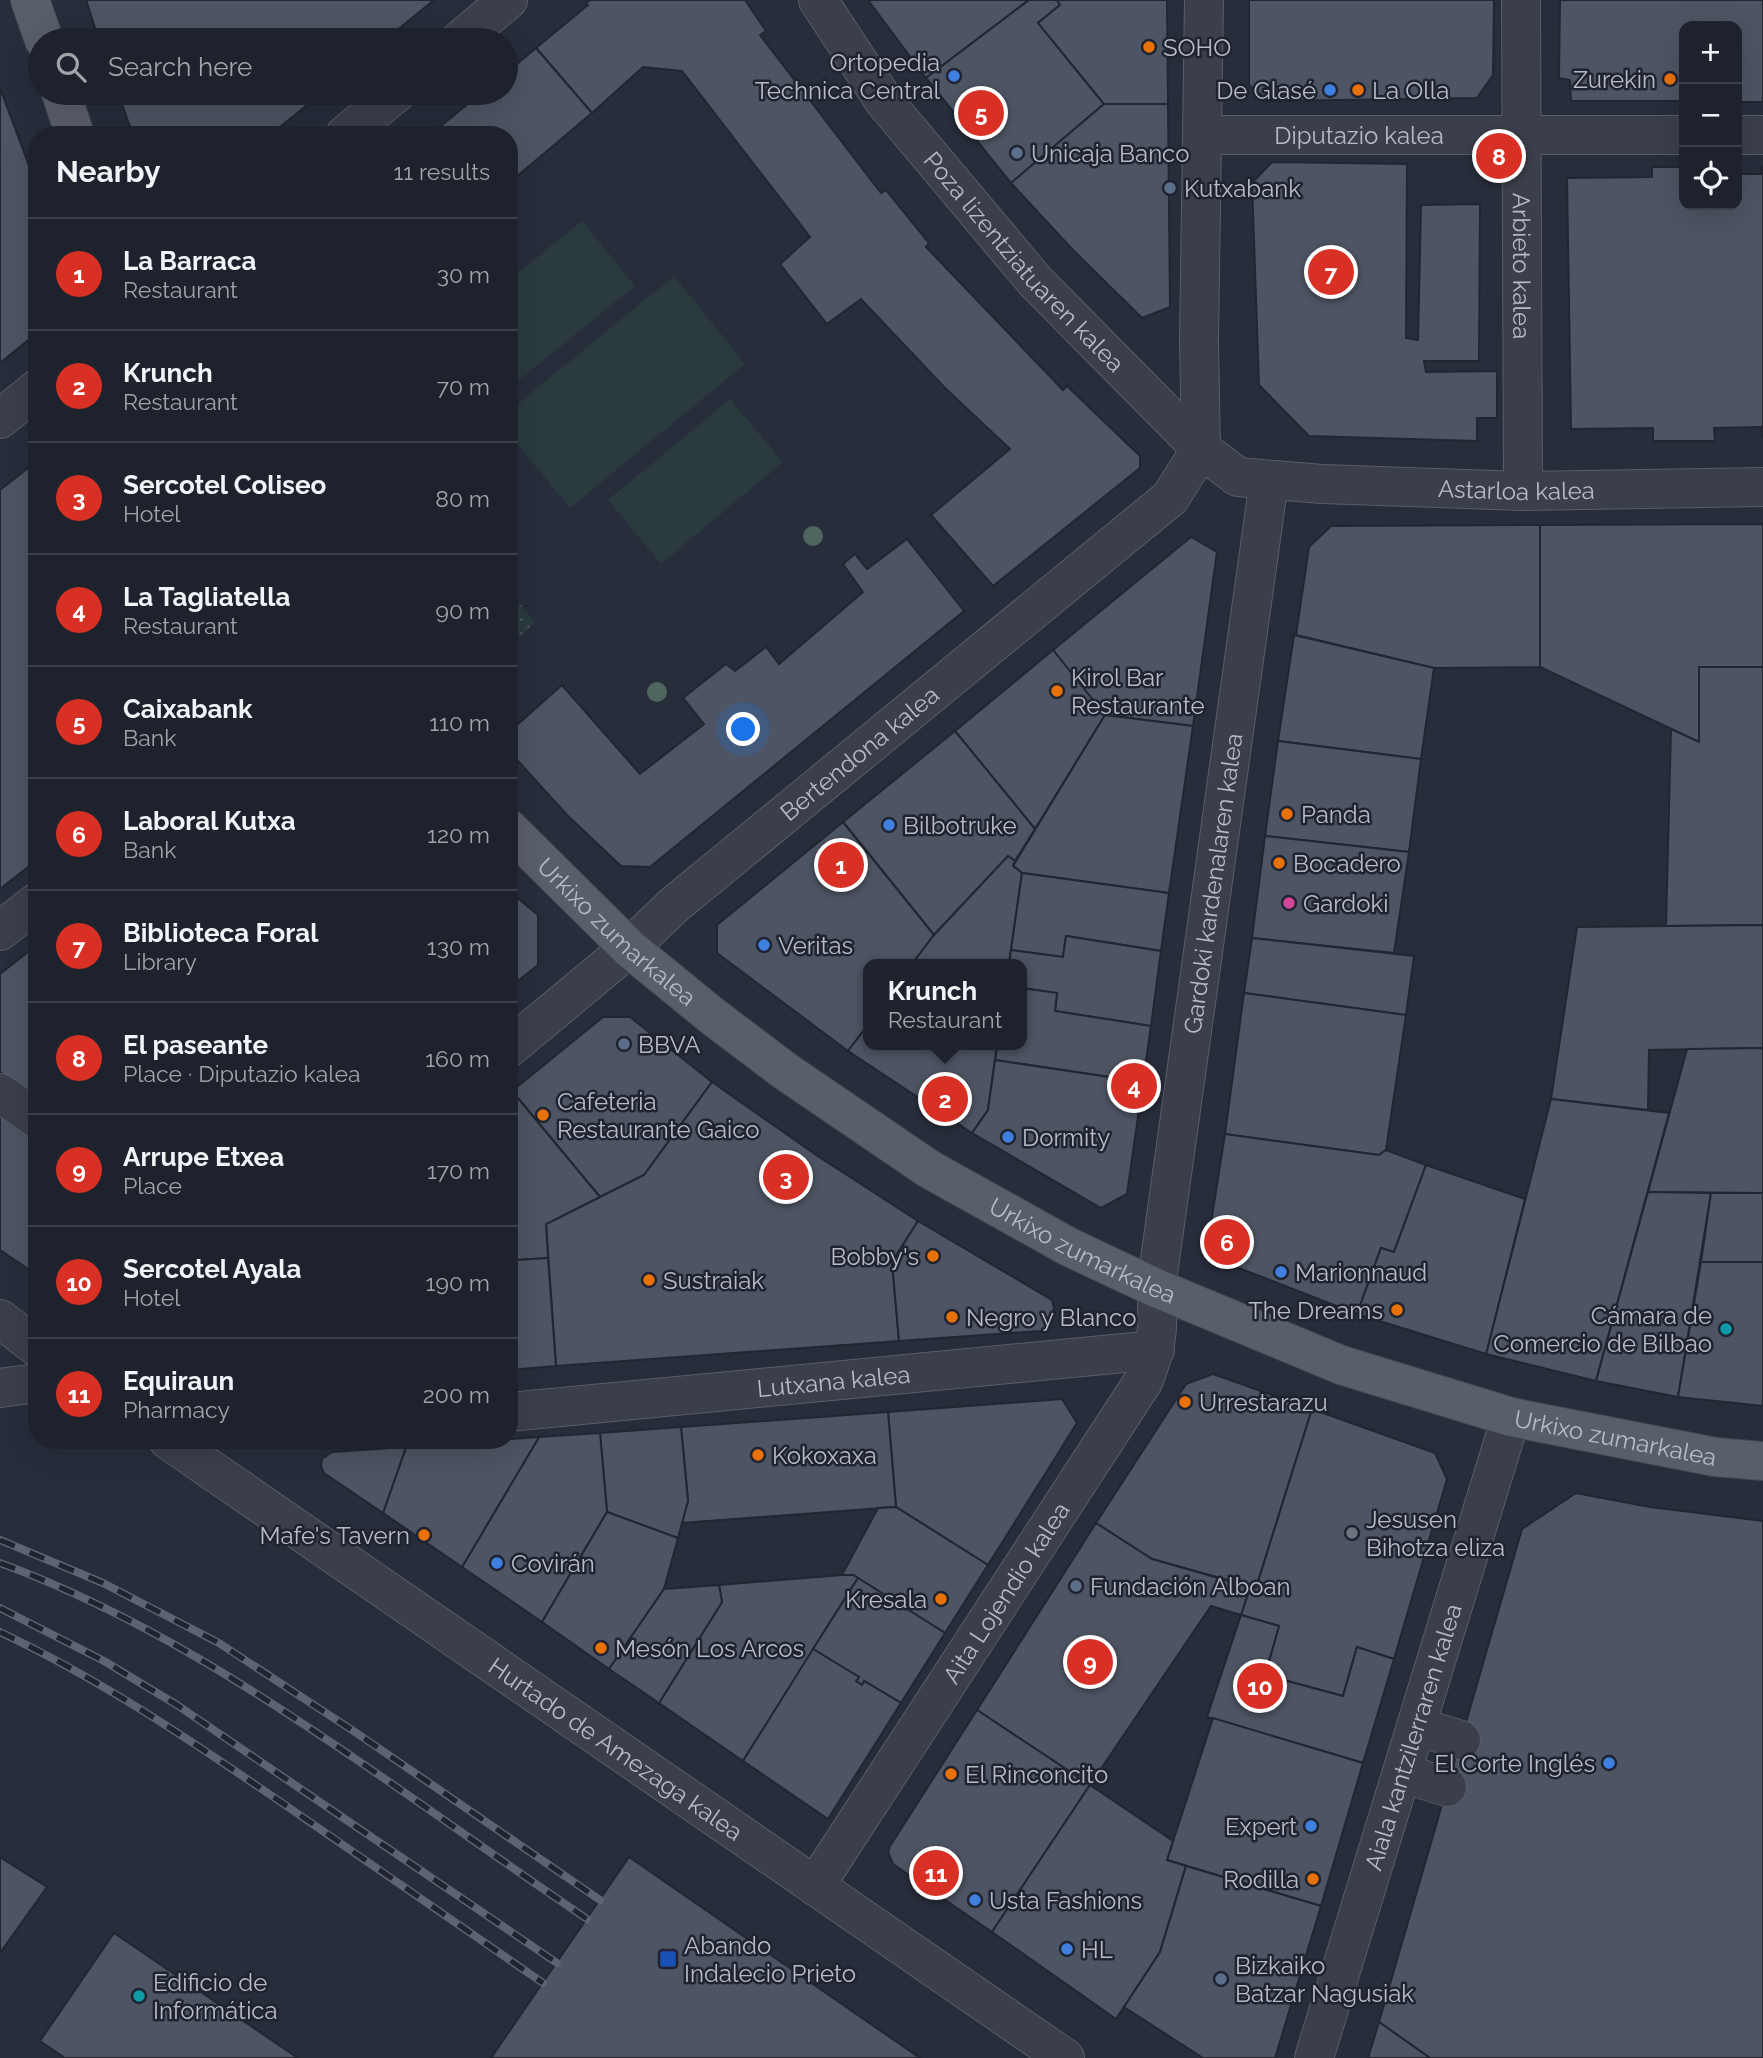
<!DOCTYPE html>
<meta charset="utf-8">
<style>
:root{--surface:#1d222c;--page:#252a34;--text:#f1f3f6;--muted:#a0a4a9;--line:#3b3f48;--accent:#d93025}
body{margin:0;font-family:Raleway,sans-serif;background:var(--page);color:var(--text)}
.controls{position:absolute;right:21px;top:21px;display:grid;overflow:hidden;border-radius:14px;box-shadow:0 7px 28px #0002}
.controls button{width:63px;height:63px;display:grid;place-items:center;padding:0;border:0;border-bottom:2px solid var(--line);background:var(--surface);color:var(--text);font:35px sans-serif}
.you{position:absolute;left:744px;top:730px;width:24px;height:24px;margin:-18px;border:5px solid #fff;border-radius:50%;background:#1a73e8;box-shadow:0 0 0 10px #1a73e833}
.badge{display:grid;place-items:center;width:46px;height:46px;border-radius:50%;background:var(--accent);color:#fff;font-size:23px;font-weight:700}
.pin{position:absolute;translate:-50% -50%;border:4px solid #fff;box-shadow:0 2px 7px #0006}
.popup{position:absolute;left:863px;top:959px;width:164px;height:91px;box-sizing:border-box;display:grid;place-content:center;border-radius:14px;background:var(--surface);filter:drop-shadow(0 2px 5px #0005);font-size:23px;white-space:nowrap;color:var(--muted)}
.popup b{font-size:26px;color:var(--text)}
.popup::after{content:'';position:absolute;left:50%;top:100%;margin-left:-14px;border:14px solid transparent;border-top-color:var(--surface)}
.list{margin:0;padding:0;list-style:none}
h2{display:flex;justify-content:space-between;align-items:center;height:91px;margin:0;padding:0 28px;font-size:30px}
h2 small{font-size:23px;font-weight:400;color:var(--muted)}
.list li{display:grid;grid-template-columns:46px 1fr auto;gap:21px;align-items:center;box-sizing:border-box;height:112px;padding:0 28px;border-top:2px solid var(--line)}
.list b{display:block;font-size:26px;white-space:nowrap}
.list p{margin:0;font-size:23px;white-space:nowrap;color:var(--muted)}
.list em{font-size:23px;font-style:normal;color:var(--muted)}
.icon{flex:none;width:38px;height:38px;fill:none;stroke:currentColor;stroke-width:2;stroke-linecap:round;stroke-linejoin:round}
.map{position:relative;flex:none;width:1763px;height:2058px;overflow:hidden}
.search{position:absolute;background:var(--surface);box-shadow:0 7px 28px #0002;left:28px;top:28px;width:490px;height:77px;display:flex;align-items:center;gap:18px;box-sizing:border-box;padding:0 24px;border-radius:38px;color:var(--muted);font-size:26px}
.panel{position:absolute;background:var(--surface);box-shadow:0 7px 28px #0002;left:28px;top:126px;width:490px;height:1323px;border-radius:28px}
.map>svg:first-child{display:block}
.grass{fill:url(#grass-dots)}
.park{fill:#2a3a3d}
.building{fill:#4d5463;stroke:#212632;stroke-width:2}
.lines{fill:none;stroke-linecap:round;stroke-linejoin:round}
.minor-casing{stroke:#585d69;stroke-width:40}
.major-casing{stroke:#434854;stroke-width:40}
.minor{stroke:#3a3f4b;stroke-width:38}
.major{stroke:#595e6b;stroke-width:38}
.rail-casing{stroke:#5d6372;stroke-width:8}
.rail{stroke:#1f2430;stroke-width:5;stroke-dasharray:16;stroke-linecap:butt}
.tree{fill:#4f665f}
.food-dot{fill:#e8710a;stroke:#1f2430;stroke-width:2.5}
.shop-dot{fill:#3f7fe0;stroke:#1f2430;stroke-width:2.5}
.service-dot{fill:#5c6f8a;stroke:#1f2430;stroke-width:2.5}
.hotel-dot{fill:#d1479c;stroke:#1f2430;stroke-width:2.5}
.culture-dot{fill:#0f9aa8;stroke:#1f2430;stroke-width:2.5}
.worship-dot{fill:#6b7280;stroke:#1f2430;stroke-width:2.5}
.transit-dot{fill:#1a4fb4;stroke:#1f2430;stroke-width:2.5}
.labels{text-anchor:middle;dominant-baseline:central;stroke-width:5;stroke-linejoin:round;paint-order:stroke}
.poi-label{font-size:24px;fill:#b6bbc6;stroke:#1f2430;text-anchor:start}
.street-label{font-size:24px;fill:#b6bbc6;stroke:#1f2430}
</style>
<div class="map">
<svg width="1763" height="2058" viewBox="0 0 1763 2058">
<defs>
<pattern id="grass-dots" width="8" height="8" patternUnits="userSpaceOnUse" patternTransform="scale(1.75)"><rect width="8" height="8" fill="#2a3a3d"/><path d="M2 2h.1M6 6h.1" fill="none" stroke="#475558" stroke-width="1.8" stroke-linecap="round"/></pattern>
</defs>
<rect width="100%" height="100%" fill="#272d3b"/>
<path class="grass" d="M509,590L535,623L509,646Z"/>
<g class="park">
<path d="M582,221L635,286L513,385L509,380V280Z"/>
<path d="M674,276L745,364L570,508L509,434V411Z"/>
<path d="M730,399L783,462L661,564L608,500Z"/>
</g>
<g class="building">
<path d="M86,0H434L385,40H99Z"/>
<path d="M590,0H745L766,31L760,35L881,193L886,190L929,243L926,247L1063,390L1067,386L1140,456V468L993,586L931,515L1010,449L945,388L861,299L827,324L780,264L810,237L682,71L643,67L592,113L536,48L588,5L586,3Z"/>
<path d="M868,0H1029L926,78Z"/>
<path d="M1029,0H1057L1060,5L1038,23L1104,104L1011,183L926,78Z"/>
<path d="M1057,0H1167L1168,104H1104L1038,23L1060,5Z"/>
<path d="M1249,0H1494L1493,75L1477,98L1269,101L1249,85Z"/>
<path d="M1560,0H1763V102H1737V26H1684V101H1571L1570,80L1559,78Z"/>
<path d="M536,48L592,113L509,183V135H430L481,93H506V73Z"/>
<path d="M0,88L37,187V333L0,363Z"/>
<path d="M118,93H322L270,135H133Z"/>
<path d="M1104,104H1168L1170,307L1142,318L1074,251L1011,183Z"/>
<path d="M1272,162L1407,164L1406,338L1418,340L1421,205L1480,204L1479,361H1424L1426,372L1497,371V418H1477V441L1309,436L1259,385L1252,183Z"/>
<path d="M1652,167H1684V205H1737V174H1761V167H1763V438L1761,427L1714,428L1715,441H1653V428L1571,429L1567,178L1652,177Z"/>
<path d="M37,461V860L0,889V490Z"/>
<path d="M1763,524V667H1699V742L1540,667V525Z"/>
<path d="M1540,525V667L1434,668L1296,635L1309,547L1331,526Z"/>
<path d="M1191,537L1217,552L1193,726L1105,715L1053,650Z"/>
<path d="M907,539L964,611L650,867L621,866L567,815L509,751V732L562,685L640,774L704,724L683,698L726,664L735,671L766,647L779,664L863,592L843,564L855,554L867,569Z"/>
<path d="M1294,635L1434,668L1421,759L1278,741Z"/>
<path d="M1053,650L1105,715L1035,829L955,731Z"/>
<path d="M1699,667H1763V925L1666,926L1671,729L1699,742Z"/>
<path d="M1105,715L1193,726L1169,893L1022,873L1013,866Z"/>
<path d="M955,731L1035,829L1015,861L1008,856L934,935L843,822Z"/>
<path d="M1278,741L1421,759L1409,852L1265,836Z"/>
<path d="M843,822L934,935L912,964H868V1025L848,1051L717,953V925Z"/>
<path d="M1265,836L1409,852L1394,953L1252,938Z"/>
<path d="M1008,856L1015,861L1013,866L1022,873L1009,964H912L934,935Z"/>
<path d="M1022,873L1169,893L1161,951L1066,936L1063,957L1011,950Z"/>
<path d="M509,891L538,915V965L509,988Z"/>
<path d="M1763,925V1048L1649,1050L1648,1110L1551,1099L1577,927Z"/>
<path d="M1066,936L1161,951L1151,1026L1055,1011L1057,993L1022,988V964H1009L1011,950L1063,957Z"/>
<path d="M1252,938L1414,956L1406,1015L1244,993Z"/>
<path d="M37,945V1098L0,1072V974Z"/>
<path d="M1022,988L1057,993L1055,1011L1151,1026L1143,1082L995,1060L997,1045H1022Z"/>
<path d="M1244,993L1406,1015L1386,1150L1379,1155L1225,1134Z"/>
<path d="M603,1017H630L712,1082L644,1175L600,1197L512,1091Z"/>
<path d="M868,1025V1045H997L988,1110L972,1133L848,1051Z"/>
<path d="M1763,1048V1193L1648,1192L1687,1049Z"/>
<path d="M995,1060L1143,1082L1127,1194L1101,1208L972,1133L988,1110Z"/>
<path d="M712,1082L819,1157L918,1221L892,1262L899,1341L556,1366L546,1224L644,1175Z"/>
<path d="M512,1091L600,1197L546,1224L548,1258L516,1260L509,1263V1093Z"/>
<path d="M1551,1099L1669,1113L1596,1381L1486,1354Z"/>
<path d="M0,1115L37,1141V1275L0,1250Z"/>
<path d="M1225,1134L1379,1155L1386,1150L1426,1165L1394,1252L1381,1248L1357,1314L1226,1263L1229,1257L1207,1248Z"/>
<path d="M1426,1165L1525,1199L1486,1354L1357,1314L1381,1248L1394,1252Z"/>
<path d="M1648,1192L1711,1193L1678,1397L1596,1381Z"/>
<path d="M1711,1193H1763V1262H1701Z"/>
<path d="M918,1221L1052,1300L1054,1308L1047,1328L1041,1331L899,1341L892,1262Z"/>
<path d="M548,1258L556,1366L509,1370V1263L516,1260Z"/>
<path d="M1701,1262H1763V1406L1678,1397Z"/>
<path d="M1213,1374L1312,1409L1256,1588L1152,1559L1096,1523L1186,1384Z"/>
<path d="M1062,1399L1077,1423L988,1565L896,1507L888,1412Z"/>
<path d="M1312,1409L1435,1453L1447,1479L1394,1659L1357,1647L1343,1696L1265,1675L1279,1626L1241,1615L1250,1587L1256,1588Z"/>
<path d="M888,1412L896,1507L681,1523L688,1501L681,1427Z"/>
<path d="M681,1427L688,1501L678,1538L607,1512L600,1433Z"/>
<path d="M600,1433L607,1512L542,1622L462,1567L539,1437Z"/>
<path d="M539,1437L462,1567L383,1513L406,1447Z"/>
<path d="M406,1447L383,1513L324,1473L321,1466L322,1459L332,1452Z"/>
<path d="M1576,1493L1650,1507L1763,1521V2058H1430L1379,2022L1522,1529Z"/>
<path d="M896,1507L988,1565L945,1633L853,1575H842L878,1508Z"/>
<path d="M607,1512L678,1538L664,1589L609,1669L542,1622Z"/>
<path d="M1096,1523L1152,1559L1250,1587L1241,1615L1211,1606L1090,1785L977,1710Z"/>
<path d="M842,1575H853L858,1578L743,1761L659,1703L722,1602L719,1585Z"/>
<path d="M858,1578L945,1633L901,1703L864,1681L862,1685L856,1681L859,1677L813,1649Z"/>
<path d="M719,1585L722,1602L659,1703L609,1669L664,1589Z"/>
<path d="M1241,1615L1279,1626L1265,1675L1343,1696L1357,1647L1394,1659L1363,1763L1207,1717Z"/>
<path d="M813,1649L859,1677L856,1681L862,1685L864,1681L901,1703L828,1819L743,1761Z"/>
<path d="M977,1710L1090,1785L992,1932L893,1864L888,1852L890,1846Z"/>
<path d="M1213,1718L1363,1763L1321,1906L1167,1860Z"/>
<path d="M1090,1785L1173,1841L1167,1860L1186,1866L1160,1952L1116,2019L992,1932Z"/>
<path d="M0,1857L47,1887L0,1953Z"/>
<path d="M629,1857L920,2058H491Z"/>
<path d="M1186,1866L1321,1906L1275,2058H1203L1124,2007L1160,1952Z"/>
<path d="M114,1933L142,1952L298,2058H65L40,2041Z"/>
<path d="M1379,2022L1430,2058H1368Z"/>
</g>
<g class="lines">
<g class="minor-casing">
<g id="minor">
<path id="s1" d="M818,0L884,101L1035,281L1201,449L1238,477L1322,484L1523,491L1763,487"/>
<path id="s2" d="M1521,0L1523,491"/>
<path d="M460,40L508,0"/>
<path d="M345,135L396,93"/>
<path id="s3" d="M1203,135H1684"/>
<path d="M1737,135H1763"/>
<path d="M0,419L37,389"/>
<path d="M0,931L37,902"/>
<path id="s4" d="M509,1048L629,948L674,905L1170,498L1201,449L1199,341L1204,0"/>
<path d="M0,1093L37,1119"/>
<path d="M0,1319L37,1347"/>
<path d="M0,1388L37,1383"/>
<path id="s5" d="M509,1412L1155,1350"/>
<path id="s6" d="M168,1440L1065,2058"/>
<path d="M1416,1726L1461,1740"/>
<path d="M1402,1773L1447,1787"/>
<path id="s7" d="M815,1886L1144,1380C1158,1344 1159,1326 1156,1288L1269,481"/>
<path id="s8" d="M1314,2058L1511,1417"/>
</g>
</g>
<g class="major-casing">
<g id="major">
<path d="M30,0L44,40"/>
<path d="M61,93L75,135"/>
<path id="s9" d="M509,829L629,948L711,1015L785,1071L929,1169L1069,1247L1156,1288L1341,1365L1511,1417L1715,1457L1763,1461"/>
</g>
</g>
<use href="#minor" class="minor"/>
<use href="#major" class="major"/>
<g class="rail-casing">
<g id="rail">
<path d="M0,1540L103,1583L219,1643L355,1732L600,1900"/>
<path d="M0,1563C139,1614 261,1694 382,1777C450,1824 518,1872 587,1919"/>
<path d="M0,1608L104,1661L177,1705L557,1963"/>
<path d="M0,1632C96,1677 184,1736 272,1796C363,1858 453,1921 543,1983"/>
</g>
</g>
<use href="#rail" class="rail"/>
</g>
<g class="tree">
<circle cx="813" cy="536" r="10"/>
<circle cx="657" cy="692" r="10"/>
</g>
<g class="food-dot">
<circle cx="1149" cy="47" r="7"/>
<circle cx="1670" cy="79" r="7"/>
<circle cx="1358" cy="90" r="7"/>
<circle cx="1057" cy="691" r="7"/>
<circle cx="1287" cy="814" r="7"/>
<circle cx="1279" cy="863" r="7"/>
<circle cx="543" cy="1115" r="7"/>
<circle cx="933" cy="1256" r="7"/>
<circle cx="649" cy="1280" r="7"/>
<circle cx="1397" cy="1310" r="7"/>
<circle cx="952" cy="1317" r="7"/>
<circle cx="1185" cy="1402" r="7"/>
<circle cx="758" cy="1455" r="7"/>
<circle cx="424" cy="1535" r="7"/>
<circle cx="941" cy="1599" r="7"/>
<circle cx="601" cy="1648" r="7"/>
<circle cx="951" cy="1774" r="7"/>
<circle cx="1313" cy="1879" r="7"/>
</g>
<g class="shop-dot">
<circle cx="954" cy="76" r="7"/>
<circle cx="1330" cy="90" r="7"/>
<circle cx="889" cy="825" r="7"/>
<circle cx="764" cy="945" r="7"/>
<circle cx="1008" cy="1137" r="7"/>
<circle cx="1281" cy="1272" r="7"/>
<circle cx="497" cy="1563" r="7"/>
<circle cx="1609" cy="1763" r="7"/>
<circle cx="1311" cy="1826" r="7"/>
<circle cx="975" cy="1900" r="7"/>
<circle cx="1067" cy="1949" r="7"/>
</g>
<g class="service-dot">
<circle cx="1017" cy="153" r="7"/>
<circle cx="1170" cy="188" r="7"/>
<circle cx="624" cy="1044" r="7"/>
<circle cx="1076" cy="1586" r="7"/>
<circle cx="1221" cy="1979" r="7"/>
</g>
<circle class="hotel-dot" cx="1289" cy="903" r="7"/>
<g class="culture-dot">
<circle cx="1726" cy="1329" r="7"/>
<circle cx="139" cy="1996" r="7"/>
</g>
<circle class="worship-dot" cx="1352" cy="1533" r="7"/>
<rect class="transit-dot" x="659" y="1950" width="18" height="18" rx="3.5"/>
<g class="labels">
<g class="poi-label">
<text x="1163" y="47">SOHO</text>
<text x="940" y="62" text-anchor="end">Ortopedia<tspan x="940" dy="28">Technica Central</tspan></text>
<text x="1656" y="79" text-anchor="end">Zurekin</text>
<text x="1316" y="90" text-anchor="end">De Glasé</text>
<text x="1372" y="90">La Olla</text>
<text x="1031" y="153">Unicaja Banco</text>
<text x="1184" y="188">Kutxabank</text>
<text x="1071" y="677">Kirol Bar<tspan x="1071" dy="28">Restaurante</tspan></text>
<text x="1301" y="814">Panda</text>
<text x="903" y="825">Bilbotruke</text>
<text x="1293" y="863">Bocadero</text>
<text x="1303" y="903">Gardoki</text>
<text x="778" y="945">Veritas</text>
<text x="638" y="1044">BBVA</text>
<text x="557" y="1101">Cafeteria<tspan x="557" dy="28">Restaurante Gaico</tspan></text>
<text x="1022" y="1137">Dormity</text>
<text x="919" y="1256" text-anchor="end">Bobby's</text>
<text x="1295" y="1272">Marionnaud</text>
<text x="663" y="1280">Sustraiak</text>
<text x="1383" y="1310" text-anchor="end">The Dreams</text>
<text x="1712" y="1315" text-anchor="end">Cámara de<tspan x="1712" dy="28">Comercio de Bilbao</tspan></text>
<text x="966" y="1317">Negro y Blanco</text>
<text x="1199" y="1402">Urrestarazu</text>
<text x="772" y="1455">Kokoxaxa</text>
<text x="1366" y="1519">Jesusen<tspan x="1366" dy="28">Bihotza eliza</tspan></text>
<text x="410" y="1535" text-anchor="end">Mafe's Tavern</text>
<text x="511" y="1563">Covirán</text>
<text x="1090" y="1586">Fundación Alboan</text>
<text x="927" y="1599" text-anchor="end">Kresala</text>
<text x="615" y="1648">Mesón Los Arcos</text>
<text x="1595" y="1763" text-anchor="end">El Corte Inglés</text>
<text x="965" y="1774">El Rinconcito</text>
<text x="1297" y="1826" text-anchor="end">Expert</text>
<text x="1299" y="1879" text-anchor="end">Rodilla</text>
<text x="989" y="1900">Usta Fashions</text>
<text x="684" y="1945">Abando<tspan x="684" dy="28">Indalecio Prieto</tspan></text>
<text x="1081" y="1949">HL</text>
<text x="1235" y="1965">Bizkaiko<tspan x="1235" dy="28">Batzar Nagusiak</tspan></text>
<text x="153" y="1982">Edificio de<tspan x="153" dy="28">Informática</tspan></text>
</g>
<g class="street-label">
<text stroke="none"><textPath href="#s3" startOffset="156">Diputazio kalea</textPath></text>
<text stroke="none"><textPath href="#s1" startOffset="334">Poza lizentziatuaren kalea</textPath></text>
<text stroke="none"><textPath href="#s2" startOffset="266">Arbieto kalea</textPath></text>
<text stroke="none"><textPath href="#s1" startOffset="917">Astarloa kalea</textPath></text>
<text stroke="none"><textPath href="#s4" startOffset="458">Bertendona kalea</textPath></text>
<text stroke="none"><textPath href="#s7" startOffset="1106">Gardoki kardenalaren kalea</textPath></text>
<text stroke="none"><textPath href="#s9" startOffset="149">Urkixo zumarkalea</textPath></text>
<text stroke="none"><textPath href="#s9" startOffset="716">Urkixo zumarkalea</textPath></text>
<text stroke="none"><textPath href="#s5" startOffset="326">Lutxana kalea</textPath></text>
<text stroke="none"><textPath href="#s9" startOffset="1283">Urkixo zumarkalea</textPath></text>
<text stroke="none"><textPath href="#s7" startOffset="350">Aita Lojendio kalea</textPath></text>
<text stroke="none"><textPath href="#s8" startOffset="336">Aiala kantzilerraren kalea</textPath></text>
<text stroke="none"><textPath href="#s6" startOffset="544">Hurtado de Amezaga kalea</textPath></text>
</g>
</g>
</svg>
<div class="controls">
<button>+</button>
<button>−</button>
<button><svg class="icon" aria-label="locate" viewBox="0 0 24 24"><circle cx="12" cy="12" r="6"/><path d="M12 2v4M12 18v4M2 12h4M18 12h4"/></svg></button>
</div>
<div class="you"></div>
<div class="pin badge" style="left:841px;top:865px">1</div>
<div class="pin badge" style="left:945px;top:1099px">2</div>
<div class="popup"><b>Krunch</b>Restaurant</div>
<div class="pin badge" style="left:786px;top:1177px">3</div>
<div class="pin badge" style="left:1134px;top:1086px">4</div>
<div class="pin badge" style="left:981px;top:113px">5</div>
<div class="pin badge" style="left:1227px;top:1242px">6</div>
<div class="pin badge" style="left:1331px;top:272px">7</div>
<div class="pin badge" style="left:1499px;top:156px">8</div>
<div class="pin badge" style="left:1090px;top:1662px">9</div>
<div class="pin badge" style="left:1260px;top:1686px">10</div>
<div class="pin badge" style="left:936px;top:1873px">11</div>
<div class="search"><svg class="icon" aria-label="search" viewBox="0 0 24 24"><circle cx="10" cy="10" r="6"/><path d="M15 15l6 6"/></svg>Search here</div>
<section class="panel">
<h2>Nearby<small>11 results</small></h2>
<ul class="list">
<li><span class="badge">1</span><div><b>La Barraca</b><p>Restaurant</p></div><em>30 m</em></li>
<li><span class="badge">2</span><div><b>Krunch</b><p>Restaurant</p></div><em>70 m</em></li>
<li><span class="badge">3</span><div><b>Sercotel Coliseo</b><p>Hotel</p></div><em>80 m</em></li>
<li><span class="badge">4</span><div><b>La Tagliatella</b><p>Restaurant</p></div><em>90 m</em></li>
<li><span class="badge">5</span><div><b>Caixabank</b><p>Bank</p></div><em>110 m</em></li>
<li><span class="badge">6</span><div><b>Laboral Kutxa</b><p>Bank</p></div><em>120 m</em></li>
<li><span class="badge">7</span><div><b>Biblioteca Foral</b><p>Library</p></div><em>130 m</em></li>
<li><span class="badge">8</span><div><b>El paseante</b><p>Place · Diputazio kalea</p></div><em>160 m</em></li>
<li><span class="badge">9</span><div><b>Arrupe Etxea</b><p>Place</p></div><em>170 m</em></li>
<li><span class="badge">10</span><div><b>Sercotel Ayala</b><p>Hotel</p></div><em>190 m</em></li>
<li><span class="badge">11</span><div><b>Equiraun</b><p>Pharmacy</p></div><em>200 m</em></li>
</ul>
</section>
</div>
